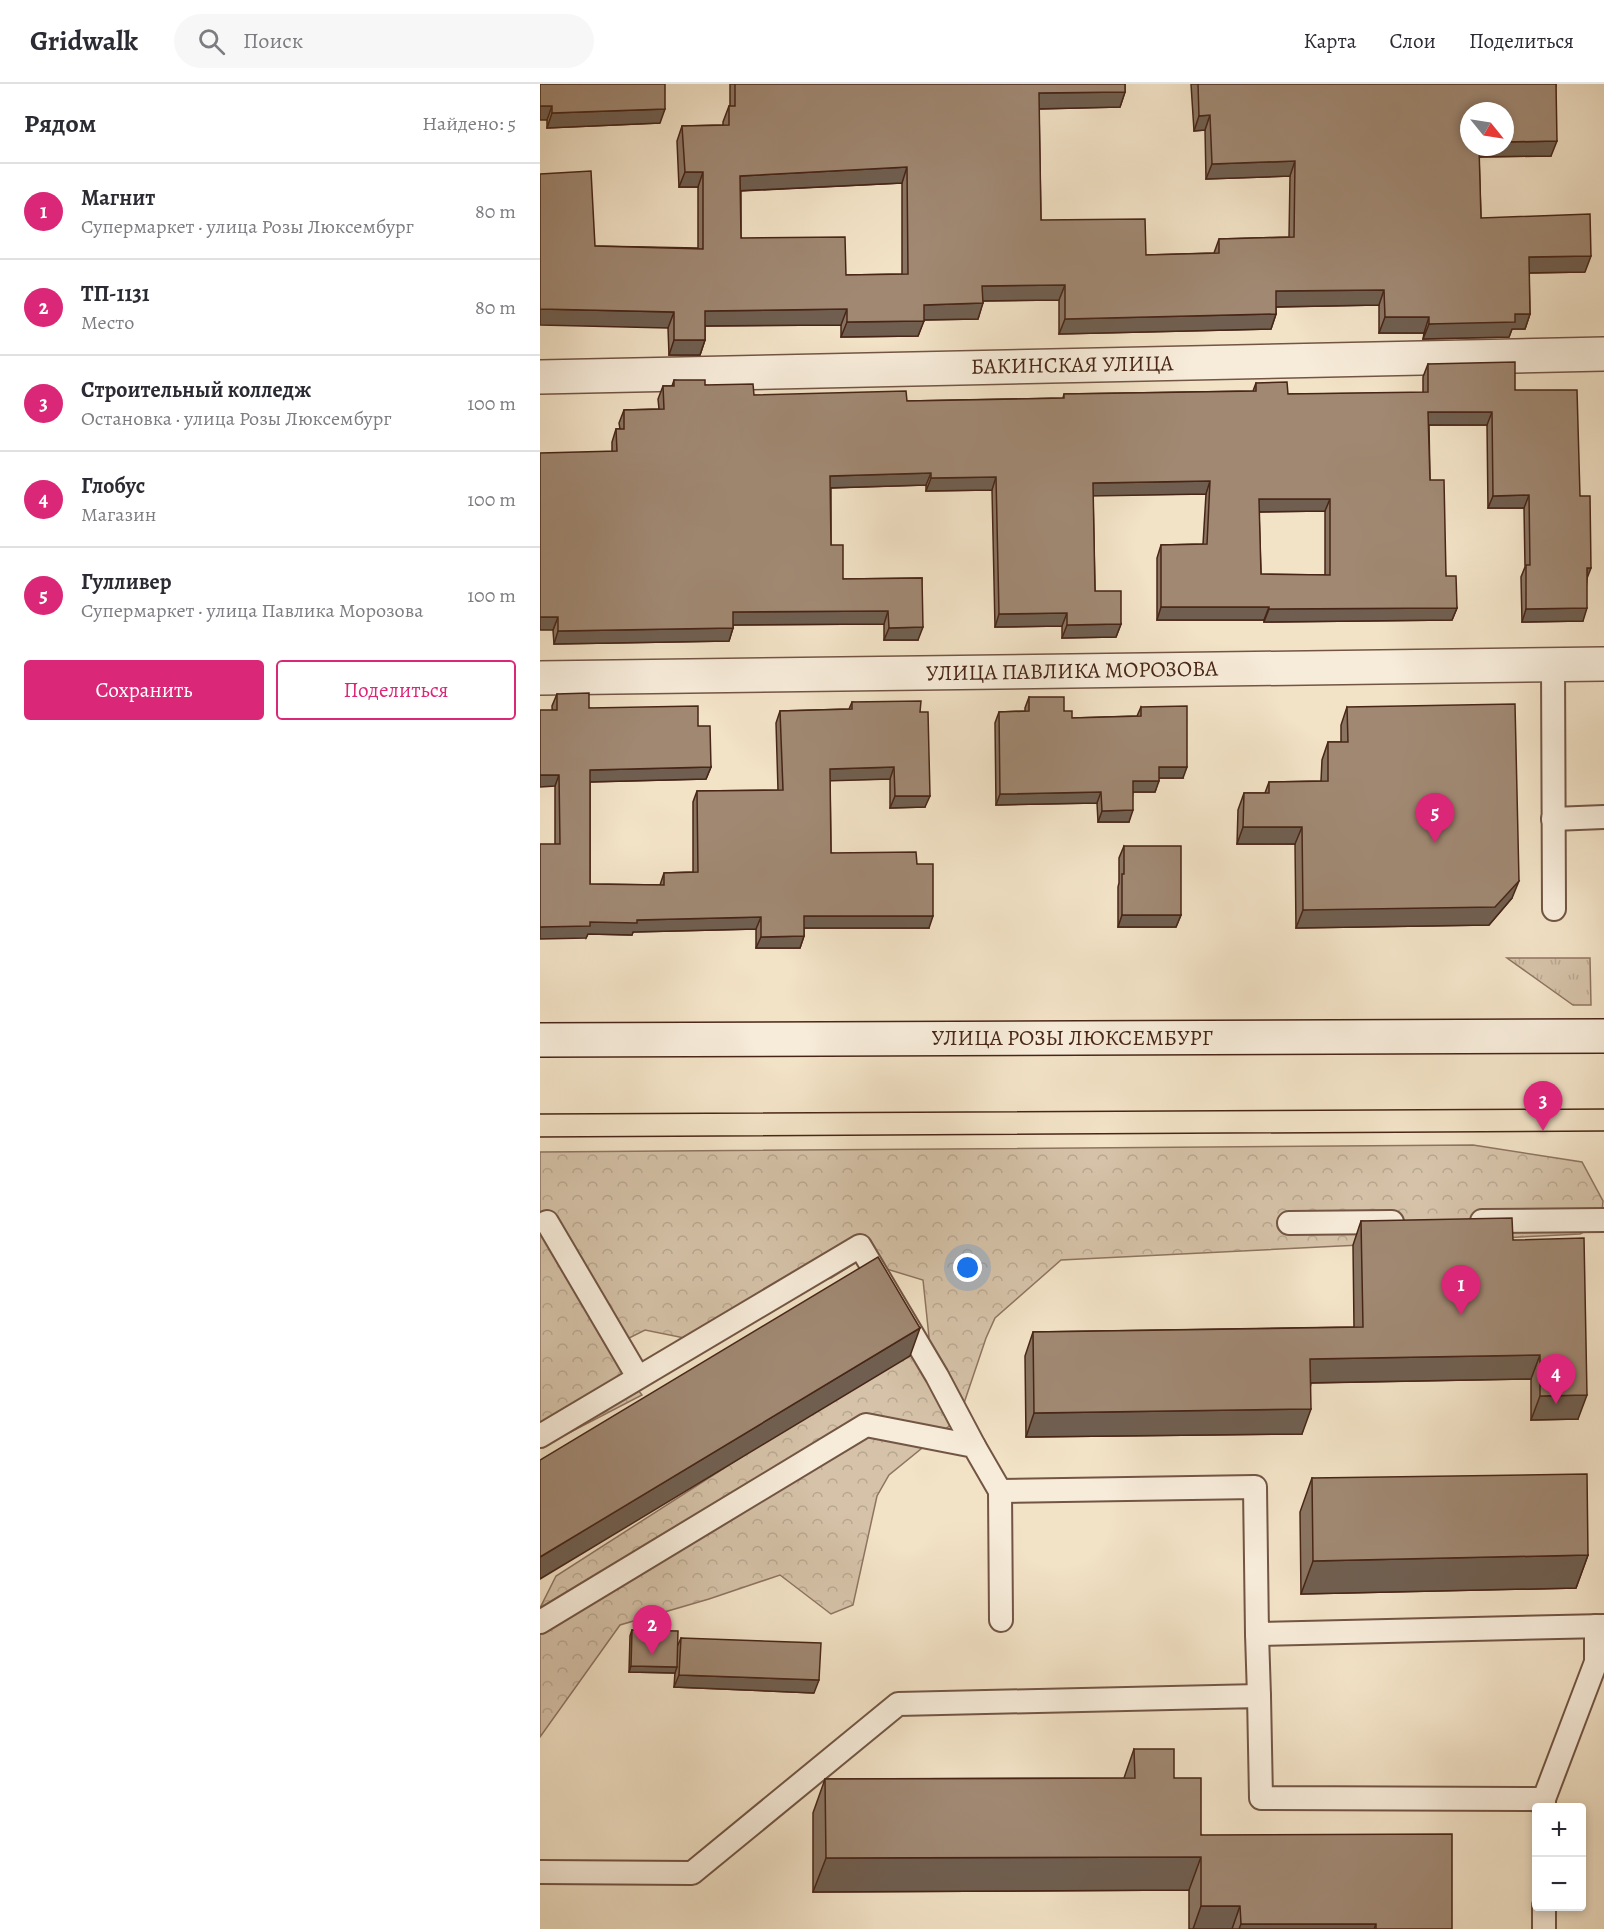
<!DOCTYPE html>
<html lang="ru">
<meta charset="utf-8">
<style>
:root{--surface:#fff;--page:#f7f7f7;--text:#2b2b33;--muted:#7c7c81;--line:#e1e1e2;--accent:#db2777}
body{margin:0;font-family:Alegreya,serif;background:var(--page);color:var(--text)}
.controls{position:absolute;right:18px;bottom:18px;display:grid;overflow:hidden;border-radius:6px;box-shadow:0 3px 9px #0003}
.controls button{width:54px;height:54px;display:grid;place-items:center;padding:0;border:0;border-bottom:2px solid var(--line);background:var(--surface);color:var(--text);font:30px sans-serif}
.compass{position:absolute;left:920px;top:18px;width:54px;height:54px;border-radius:50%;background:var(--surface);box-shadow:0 3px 9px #0003;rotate:120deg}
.you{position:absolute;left:428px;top:1184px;width:21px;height:21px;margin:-15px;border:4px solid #fff;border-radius:50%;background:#1a73e8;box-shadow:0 0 0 9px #1a73e833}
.badge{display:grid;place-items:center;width:39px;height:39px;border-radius:50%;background:var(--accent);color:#fff;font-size:20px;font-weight:700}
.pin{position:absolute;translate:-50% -50px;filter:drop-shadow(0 2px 3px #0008)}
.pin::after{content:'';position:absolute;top:32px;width:21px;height:18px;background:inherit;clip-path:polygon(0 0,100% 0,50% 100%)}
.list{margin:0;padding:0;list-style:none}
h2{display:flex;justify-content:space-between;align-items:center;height:78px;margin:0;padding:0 24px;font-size:26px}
h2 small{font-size:20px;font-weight:400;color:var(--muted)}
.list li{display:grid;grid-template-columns:39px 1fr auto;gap:18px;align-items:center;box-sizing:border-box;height:96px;padding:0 24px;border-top:2px solid var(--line)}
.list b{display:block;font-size:22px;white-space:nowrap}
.list p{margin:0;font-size:20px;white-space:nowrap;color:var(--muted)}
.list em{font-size:20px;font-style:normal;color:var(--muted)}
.actions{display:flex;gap:12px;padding:18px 24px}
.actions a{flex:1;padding:14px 0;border:2px solid var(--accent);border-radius:6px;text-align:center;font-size:21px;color:var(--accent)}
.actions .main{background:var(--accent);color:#fff}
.icon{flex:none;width:33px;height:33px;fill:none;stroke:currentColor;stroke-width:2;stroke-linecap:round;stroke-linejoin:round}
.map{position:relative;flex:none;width:1064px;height:1845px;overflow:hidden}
header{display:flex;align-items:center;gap:36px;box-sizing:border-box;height:84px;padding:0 30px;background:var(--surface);border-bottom:2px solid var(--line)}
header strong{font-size:28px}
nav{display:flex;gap:33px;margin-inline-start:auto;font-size:21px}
.search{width:420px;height:54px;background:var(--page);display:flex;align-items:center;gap:15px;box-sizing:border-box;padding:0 21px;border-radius:33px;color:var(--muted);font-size:22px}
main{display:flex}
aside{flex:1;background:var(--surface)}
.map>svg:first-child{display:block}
.grass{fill:url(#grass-tufts);stroke:#8e7460;stroke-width:1.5}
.forest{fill:url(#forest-crowns);stroke:#8e7460;stroke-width:1.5}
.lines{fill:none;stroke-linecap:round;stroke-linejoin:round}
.service-casing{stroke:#725543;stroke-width:26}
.minor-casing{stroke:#725543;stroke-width:36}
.secondary-casing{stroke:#482617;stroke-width:36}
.service{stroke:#f7ecda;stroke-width:22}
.minor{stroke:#f7ecda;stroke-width:33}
.secondary{stroke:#f7ecda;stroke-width:33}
.tram{stroke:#482617;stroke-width:1.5}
.wall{fill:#8a7562;stroke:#482617;stroke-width:1.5;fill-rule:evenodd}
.shaded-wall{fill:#705f50;stroke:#482617;stroke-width:1.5}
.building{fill:#a08872;stroke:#482617;stroke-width:1.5;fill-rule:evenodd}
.labels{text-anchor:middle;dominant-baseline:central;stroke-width:4.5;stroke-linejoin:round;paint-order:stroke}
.street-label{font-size:22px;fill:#482617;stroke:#f7ecda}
</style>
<header>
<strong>Gridwalk</strong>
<div class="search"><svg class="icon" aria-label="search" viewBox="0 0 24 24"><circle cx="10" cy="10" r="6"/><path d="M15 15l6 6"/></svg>Поиск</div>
<nav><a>Карта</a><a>Слои</a><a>Поделиться</a></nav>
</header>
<main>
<aside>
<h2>Рядом<small>Найдено: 5</small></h2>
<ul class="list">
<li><span class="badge">1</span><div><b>Магнит</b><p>Супермаркет · улица Розы Люксембург</p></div><em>80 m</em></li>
<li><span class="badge">2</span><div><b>ТП-1131</b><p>Место</p></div><em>80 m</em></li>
<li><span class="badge">3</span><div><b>Строительный колледж</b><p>Остановка · улица Розы Люксембург</p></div><em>100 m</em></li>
<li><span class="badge">4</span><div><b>Глобус</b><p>Магазин</p></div><em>100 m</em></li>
<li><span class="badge">5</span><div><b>Гулливер</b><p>Супермаркет · улица Павлика Морозова</p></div><em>100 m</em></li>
</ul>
<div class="actions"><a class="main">Сохранить</a><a>Поделиться</a></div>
</aside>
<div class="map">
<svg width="1064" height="1845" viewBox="0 0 1064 1845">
<defs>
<pattern id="grass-tufts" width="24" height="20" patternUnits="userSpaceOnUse" patternTransform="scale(1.5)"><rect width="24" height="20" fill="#d5c2a8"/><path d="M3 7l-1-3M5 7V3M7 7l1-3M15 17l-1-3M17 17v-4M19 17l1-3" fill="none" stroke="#b8a790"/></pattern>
<pattern id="forest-crowns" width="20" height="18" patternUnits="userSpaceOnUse" patternTransform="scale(1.5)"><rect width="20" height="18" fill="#d5c2a8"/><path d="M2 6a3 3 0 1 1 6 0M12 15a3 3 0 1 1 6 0" fill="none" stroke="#b8a790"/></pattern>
</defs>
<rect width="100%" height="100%" fill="#f2e2c6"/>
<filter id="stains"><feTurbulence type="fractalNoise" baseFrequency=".00333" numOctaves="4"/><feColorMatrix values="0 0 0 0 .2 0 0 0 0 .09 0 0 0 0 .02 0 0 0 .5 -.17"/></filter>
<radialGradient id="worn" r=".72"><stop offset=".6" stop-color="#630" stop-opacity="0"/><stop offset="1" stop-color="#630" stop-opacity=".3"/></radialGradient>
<path class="grass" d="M967,874H1050L1051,921H1033Z"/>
<path class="forest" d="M933,1061L1042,1078L1063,1117L1061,1139L1040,1150L521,1176L455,1234L446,1254L419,1334L349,1391L337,1412L313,1521L291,1530L240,1491L169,1515L80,1541L0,1653V1524L16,1492L389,1253L383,1196L340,1183L325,1173L291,1194L269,1200L169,1259L105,1246L83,1257L77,1279L102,1311L0,1364V1068Z"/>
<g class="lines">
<g class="service-casing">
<g id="service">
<path d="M1013,580L1014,825"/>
<path d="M1013,735L1064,733"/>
<path d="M942,1137L1064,1136"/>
<path d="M7,1138L98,1293"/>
<path d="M749,1139L852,1138"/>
<path d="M0,1352L320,1162L397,1292L434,1362"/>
<path d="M460,1407L461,1536"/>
<path d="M0,1538L326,1341L434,1362L460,1407L715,1403L717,1550L1064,1542"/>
<path d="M717,1550L719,1612"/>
<path d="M1004,1715L1056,1578V1542"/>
<path d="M0,1788L152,1789L358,1620L719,1612L721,1714L1004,1715V1724"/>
<path d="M1004,1845V1822"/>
</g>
</g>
<g class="minor-casing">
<g id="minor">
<path d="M0,293L1064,270"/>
<path d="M0,594L1064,580"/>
</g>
</g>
<g class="secondary-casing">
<path id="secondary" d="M0,956L1064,952"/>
</g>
<use href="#service" class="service"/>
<use href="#minor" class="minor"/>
<use href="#secondary" class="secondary"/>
<g class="tram">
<path d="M0,1030L1064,1025"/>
<path d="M0,1053L1064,1047"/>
</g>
</g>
<g class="wall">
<path d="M0,0L120,39L7,44V36Z"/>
<path d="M190,0H585V8L580,23L499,25L501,136L606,171L674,169L679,155L749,153L750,92L666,95L665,46L654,47L651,0H1016L1011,72L939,73L941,134L1045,188L989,189L990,230L985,245H972L969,253L883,255L884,249H839V221L736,223V230L731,245L519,250V216L443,217L438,235L384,236L378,252L301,253V241L165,242V256L160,271H129L128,244L55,162L158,164V103H139L137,57L142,42L183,41V38L189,22H190ZM362,99V190L306,191L201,154V107Z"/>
<path d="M888,280L975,306L1040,412L1047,495L1043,537L982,538L981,493L985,483L984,424H948L947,341H889L890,396L906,492L917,524L912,536L724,538V536H617V474L621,461L663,460L666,410L553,411L555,507L581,540L576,553L522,554V542L455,543L452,406L386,407V401L291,404V461L303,495L382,494L378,556H344V540L193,541V544L189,557L14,560L13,546L72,367V358L76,345H80L79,339L84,326L119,325L118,315L123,302H132L134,296L165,301L214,311L367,317L523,314L524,310L713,307L716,299L748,310L883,309V293ZM785,427V491L721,490L719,428Z"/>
<path d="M17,610L49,624L158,642L171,683L166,695L50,698V800L120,801L124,789L153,788V718L157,707L238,706L236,639L240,627L309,625L312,618L380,628L385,723L350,724V695L290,696L291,769L377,780L389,844H264V852L260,864H216V845L93,848L92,851L48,850L46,854L15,760V702L12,622Z"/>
<path d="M489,613L524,627L532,634L597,632L601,623L643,694H619L615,708H593L589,738H558L557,719L456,721L455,639L459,628L485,627V624Z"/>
<path d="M807,623L972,814L949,841L756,844L755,760H697L698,726L704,709H725L729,698L781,697L782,676L788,658H801V641Z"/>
<path d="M584,762L641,831L636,843H578V803L579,799V774Z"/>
<path d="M821,1137L973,1156L1038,1335L991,1336V1295L771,1299L762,1350L486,1353L485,1272L493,1248L814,1243L813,1161Z"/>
<path d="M772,1394L1048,1471L1036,1504L761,1510L760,1428Z"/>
<path d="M92,1546L137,1563L141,1554L274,1609L134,1603L135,1588V1589L89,1588L90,1552Z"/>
<path d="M594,1665L634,1694L661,1751L912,1845H649V1806L273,1808V1729L285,1695L584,1694Z"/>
</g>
<g class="shaded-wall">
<path d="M585,8L580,23L494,25L499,9Z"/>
<path d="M0,22H12L7,36H0Z"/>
<path d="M125,25L120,39L7,44L12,29Z"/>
<path d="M670,31L665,46L654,47L659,32Z"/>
<path d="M1017,57L1011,72L933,73L937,63H965V58Z"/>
<path d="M755,77L750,92L666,95L672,80Z"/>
<path d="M367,83L362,99L195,107L200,92Z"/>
<path d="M145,88H163L158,103H139Z"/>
<path d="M1051,172L1045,188L983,189L989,173Z"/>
<path d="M525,201L519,216L436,217L442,202Z"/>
<path d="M844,206L839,221L730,223L736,207Z"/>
<path d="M443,219L438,235L378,236L384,221Z"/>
<path d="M0,225L134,228L128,244L0,241Z"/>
<path d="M307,225L301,241L159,242L165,227Z"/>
<path d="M736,230L731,245L519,250L525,235Z"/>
<path d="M975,230H990L985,245H972L969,253L883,255L889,240Z"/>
<path d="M845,233H889L884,249H839Z"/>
<path d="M384,237L378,252L301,253L307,238Z"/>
<path d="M134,256H165L160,271H129Z"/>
<path d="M888,328H952L947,341H884Z"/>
<path d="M391,389L386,401L286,404L290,392Z"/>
<path d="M456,393L452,406L386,407L391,394Z"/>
<path d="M670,397L666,410L549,412L553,399Z"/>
<path d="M989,411L984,424H948L953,412Z"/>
<path d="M719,415H790L785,427L715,428Z"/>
<path d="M1047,484H1051L1046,497Z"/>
<path d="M621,523H729L724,536H617Z"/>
<path d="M917,524L912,536L724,538L729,525Z"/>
<path d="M1047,524L1043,537L982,538L986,525Z"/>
<path d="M348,527L344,540L189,541L193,528Z"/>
<path d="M527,529L522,542L455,543L459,530Z"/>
<path d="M0,533H18L13,546H0Z"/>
<path d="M581,540L576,553L522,554L527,541Z"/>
<path d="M383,543L378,556H344L349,544Z"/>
<path d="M193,544L189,557L14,560L18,547Z"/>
<path d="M171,683L166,695L46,698L50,686Z"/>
<path d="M354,683L350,695L285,697L290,685Z"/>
<path d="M619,683H647L643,694H615Z"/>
<path d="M0,691H19L15,702L0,703Z"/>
<path d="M593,697H619L615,708H589Z"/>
<path d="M561,708L557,719L456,721L460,710Z"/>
<path d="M355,712H390L385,723L350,724Z"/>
<path d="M593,726L589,738H558L562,727Z"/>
<path d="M703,743H762L755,760H697Z"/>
<path d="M979,797L972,814L949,841L756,844L763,826Z"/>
<path d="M582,831H641L636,843H578Z"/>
<path d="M264,832H393L389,844H260Z"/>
<path d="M221,833L216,845L93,848L92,851L48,850L46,854L0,855V843L50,838L97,836Z"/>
<path d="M264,852L260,864H216L221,853Z"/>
<path d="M380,1244L370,1272L0,1495V1473Z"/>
<path d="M1000,1271L991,1295L762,1299L770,1275Z"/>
<path d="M1047,1311L1038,1335L991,1336L1000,1312Z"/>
<path d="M771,1325L762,1350L486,1353L494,1329Z"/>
<path d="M1048,1471L1036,1504L761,1510L773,1477Z"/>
<path d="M91,1582L137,1583L135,1589L89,1588Z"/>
<path d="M139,1591L279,1596L274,1609L134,1603Z"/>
<path d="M661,1773L649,1806L273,1808L286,1774Z"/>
<path d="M661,1822H700L692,1845H653Z"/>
<path d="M701,1840H836L834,1845H699Z"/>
</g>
<g class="building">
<path d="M0,0H125V25L12,29V22H0Z"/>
<path d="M195,0H585V8L499,9L501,136L605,135L606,171L679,169V155L754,153L755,77L672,80L670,31L659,32L658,0H1016L1017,57L965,58V27H929V63H939L941,134L1050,130L1051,172L989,173L990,230H975V238L889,240V233H845L844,206L736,207V230L525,235V201L442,202L443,219L384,221V237L307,238V225L165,227V256H134V228L0,225V90L51,87L55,162L163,165V88H145L142,42L189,41V22H195ZM367,83L368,190L306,191L305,153L201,154L200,92Z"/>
<path d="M975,278V306H1037L1040,412H1050L1051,484H1047V524L986,525V481H990L989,411L953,412L952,328H888L890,396H904L906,492H916L917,524L729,525V523H621V461L667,460L670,397L553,399L555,507H581V540L527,541V529L459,530L456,393L391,394V389L290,392L291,461H303V495L382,494L383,543L349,544L348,527L193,528V544L18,547V533H0V369L77,367L76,345H84V326L124,325L123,302H134V296H165V301L213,300L214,311L366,307L367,317L524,314V310L716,307V299L747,298L748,310L888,308V280ZM719,415H790V491L721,490Z"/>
<path d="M49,609V624L158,622V642H170L171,683L50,686V800L124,801V789L158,788L157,707L243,706L240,627L312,625V618L381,617L380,628H388L390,712H355L354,683L290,685L291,769L376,768L377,780H393V832H264V852L221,853V833L97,836V839L50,838V842L0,843V760H20L19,691H0V626H17V610Z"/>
<path d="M489,613H524V627H532V634L601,632V623L647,622V683H619V697H593V726L562,727L561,708L460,710L459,628L489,627Z"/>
<path d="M975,620L979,797L955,823L763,826L762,743H703L704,709H729V698L788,697V658H808L807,623Z"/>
<path d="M584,762H641V831H582V790H584Z"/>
<path d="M972,1134L973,1156L1044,1154L1047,1311L1000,1312V1271L770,1275L771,1325L494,1329L493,1248L823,1243L821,1137Z"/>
<path d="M338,1173L380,1244L0,1473V1376Z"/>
<path d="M1047,1390L1048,1471L773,1477L772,1394Z"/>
<path d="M92,1546L138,1547L137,1583L91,1582Z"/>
<path d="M141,1554L281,1559L279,1596L139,1591Z"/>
<path d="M594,1665H634V1694H661V1751L912,1750V1845H836V1840H701L700,1822H661V1773L286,1774L285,1695L595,1694Z"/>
</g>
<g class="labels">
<g class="street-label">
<text transform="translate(532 281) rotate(-1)">БАКИНСКАЯ УЛИЦА</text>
<text transform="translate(532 587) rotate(-1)">УЛИЦА ПАВЛИКА МОРОЗОВА</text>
<text x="532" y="954">УЛИЦА РОЗЫ ЛЮКСЕМБУРГ</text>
</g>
</g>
<rect width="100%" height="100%" filter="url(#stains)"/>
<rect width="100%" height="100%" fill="url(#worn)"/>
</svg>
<div class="controls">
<button>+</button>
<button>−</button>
</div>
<svg class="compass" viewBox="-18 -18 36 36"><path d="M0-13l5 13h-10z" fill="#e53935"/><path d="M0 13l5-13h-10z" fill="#7c7c81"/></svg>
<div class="you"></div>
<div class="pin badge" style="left:921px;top:1231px">1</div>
<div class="pin badge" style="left:112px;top:1571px">2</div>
<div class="pin badge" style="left:1003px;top:1047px">3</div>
<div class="pin badge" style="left:1016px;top:1320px">4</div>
<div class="pin badge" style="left:895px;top:759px">5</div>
</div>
</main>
